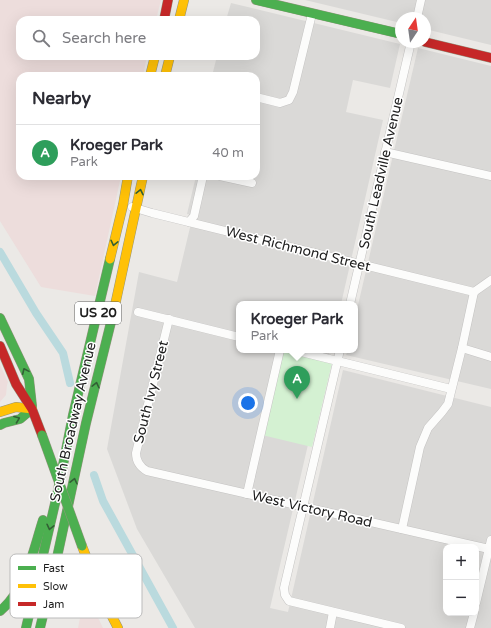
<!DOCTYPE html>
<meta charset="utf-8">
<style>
:root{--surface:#fff;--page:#f2f2f3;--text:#2b2b33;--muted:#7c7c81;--line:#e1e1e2;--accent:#656463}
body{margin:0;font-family:"Varela Round",sans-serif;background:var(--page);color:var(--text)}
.controls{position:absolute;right:12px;bottom:12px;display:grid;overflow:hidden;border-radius:8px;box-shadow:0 4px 16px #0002}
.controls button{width:36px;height:36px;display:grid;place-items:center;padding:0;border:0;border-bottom:1px solid var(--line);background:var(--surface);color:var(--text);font:20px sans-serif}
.compass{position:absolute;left:395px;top:12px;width:36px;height:36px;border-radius:50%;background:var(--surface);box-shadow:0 4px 16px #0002;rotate:13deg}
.you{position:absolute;left:248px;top:403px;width:14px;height:14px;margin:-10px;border:3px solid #fff;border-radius:50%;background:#1a73e8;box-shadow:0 0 0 6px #1a73e833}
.badge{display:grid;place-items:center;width:26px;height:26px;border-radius:50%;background:var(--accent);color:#fff;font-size:13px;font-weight:700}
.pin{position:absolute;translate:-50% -33px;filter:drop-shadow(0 1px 2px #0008)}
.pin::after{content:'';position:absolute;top:21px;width:14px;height:12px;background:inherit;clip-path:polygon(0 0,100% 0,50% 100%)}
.popup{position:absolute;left:236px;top:301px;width:122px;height:52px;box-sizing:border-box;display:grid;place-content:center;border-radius:8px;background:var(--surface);filter:drop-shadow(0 1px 3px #0005);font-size:13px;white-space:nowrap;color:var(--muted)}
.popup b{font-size:15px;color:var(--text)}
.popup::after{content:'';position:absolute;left:50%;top:100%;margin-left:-8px;border:8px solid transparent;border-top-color:var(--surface)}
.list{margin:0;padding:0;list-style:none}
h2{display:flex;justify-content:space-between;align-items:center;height:52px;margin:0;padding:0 16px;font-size:17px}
h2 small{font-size:13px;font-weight:400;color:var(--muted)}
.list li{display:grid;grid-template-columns:26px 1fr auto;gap:12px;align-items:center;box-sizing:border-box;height:56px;padding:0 16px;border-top:1px solid var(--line)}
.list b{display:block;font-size:15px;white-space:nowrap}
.list p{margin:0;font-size:13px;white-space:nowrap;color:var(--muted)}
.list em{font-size:13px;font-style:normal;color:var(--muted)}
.icon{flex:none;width:22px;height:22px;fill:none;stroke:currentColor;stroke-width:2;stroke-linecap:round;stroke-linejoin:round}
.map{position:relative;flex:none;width:491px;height:628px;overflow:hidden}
.search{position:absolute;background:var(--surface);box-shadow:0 4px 16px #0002;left:16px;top:16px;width:244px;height:44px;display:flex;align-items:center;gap:10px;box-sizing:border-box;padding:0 14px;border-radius:12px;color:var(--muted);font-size:15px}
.panel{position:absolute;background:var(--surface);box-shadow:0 4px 16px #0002;left:16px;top:72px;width:244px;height:108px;border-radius:12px}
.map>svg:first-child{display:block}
.residential{fill:#dad9d7;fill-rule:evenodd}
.commercial{fill:#eddddc}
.park{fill:#d4f1d2}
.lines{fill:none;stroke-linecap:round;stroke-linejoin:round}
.canal{stroke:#badade;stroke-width:8}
.street-casing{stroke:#c4c3c2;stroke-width:9}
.fast-casing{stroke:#95947f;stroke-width:10}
.slow-casing{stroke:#95947f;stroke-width:10}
.jam-casing{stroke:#95947f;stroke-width:10}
.street{stroke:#fcfcfb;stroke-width:8}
.fast{stroke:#4caf50;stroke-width:9}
.slow{stroke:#ffc107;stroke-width:9}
.jam{stroke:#c62828;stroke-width:9}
.fast-bridge-casing{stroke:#95947f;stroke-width:10;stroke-linecap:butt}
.fast-bridge{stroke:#4caf50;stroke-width:9}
.oneway{stroke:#325f34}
.labels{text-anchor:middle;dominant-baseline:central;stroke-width:3;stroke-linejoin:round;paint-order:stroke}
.shield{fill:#fff;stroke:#616161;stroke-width:1}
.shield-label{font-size:13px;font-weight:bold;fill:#1d1d1d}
.street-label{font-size:14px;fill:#1d1d1d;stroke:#fff}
.key{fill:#fff;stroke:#bbb;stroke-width:1}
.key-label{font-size:11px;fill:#1d1d1d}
</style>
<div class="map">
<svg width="491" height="628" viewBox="0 0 491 628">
<rect width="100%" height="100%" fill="#ebe9e6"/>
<g class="residential">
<path d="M305,0H491V45L425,29V18H401V23Z"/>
<path d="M231,3L400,44L390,88L353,80L346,112L383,120L341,304H239V350H330L270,608L288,612L343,370L491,407V628H195L137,529L107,449L139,272L177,282L193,215L187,214L196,176H256V76H212L217,56H256V20H226ZM446,547H476V613H446Z"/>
<path d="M418,48L491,66V389L346,355L348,350H355V318Z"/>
</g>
<g class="commercial">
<path d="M0,0H161L156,20H20V56H147L143,76H20V176H121L95,296L41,287L0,221Z"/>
<path d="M0,365L8,382L7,385L6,395L0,402Z"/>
<path d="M85,593H86L103,628H78Z"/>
</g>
<path class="park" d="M282,351L332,363L312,447L262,435Z"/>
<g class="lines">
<g class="canal">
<path d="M0,252L36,313L63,353L70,383"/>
<path d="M94,475L103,501L173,628"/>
</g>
<g class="street-casing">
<g id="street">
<path d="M417,18L421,0"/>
<path d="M256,97L280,103L289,100L293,92L312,14"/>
<path d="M385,152L491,176"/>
<path d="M220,176L252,183"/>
<path d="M132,207L152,213L474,292"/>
<path d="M189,222L194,216L203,176"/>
<path d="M474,292L491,280"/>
<path d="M350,304L411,42"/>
<path d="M138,312L239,337"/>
<path d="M169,319L136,453C136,462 140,467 147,471L489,549"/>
<path d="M462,348L491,357"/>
<path d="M293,350L451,389"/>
<path d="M340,350L284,588L285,595L289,601L401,628"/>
<path d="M247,494L280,350"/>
<path d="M402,529L420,447L428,428L442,412L448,404L462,348L474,292"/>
<path d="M476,603L491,540"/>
<path d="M330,628L333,612"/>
<path d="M470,628L474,613"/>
</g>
</g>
<g class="fast-casing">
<g id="fast">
<path d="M256,0L401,34"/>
<path d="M0,318L29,379L32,406"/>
<path d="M0,425L4,423L20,419L32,409"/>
<path d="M0,611C26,590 33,551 43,520"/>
<path d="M26,628L57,495L73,415L110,259"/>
<path d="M40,628L56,562L86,423L114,310"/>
</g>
</g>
<g class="slow-casing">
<g id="slow">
<path d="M179,20L184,0"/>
<path d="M150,76L155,56"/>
<path d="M165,76L170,56"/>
<path d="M110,259L123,205L128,176"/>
<path d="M114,310L143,176"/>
<path d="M0,412L16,407L32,409"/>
<path d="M82,546L101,595L118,628"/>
</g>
</g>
<g class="jam-casing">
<g id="jam">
<path d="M164,20L168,0"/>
<path d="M425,42L491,58"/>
<path d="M0,346L16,384L32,409L42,435"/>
</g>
</g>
<use href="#street" class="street"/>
<use href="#fast" class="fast"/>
<use href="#slow" class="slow"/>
<use href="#jam" class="jam"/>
<g class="fast-bridge-casing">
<path id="fast-bridge" d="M42,435L82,546"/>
</g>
<use href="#fast-bridge" class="fast-bridge"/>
</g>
<defs><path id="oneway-chevron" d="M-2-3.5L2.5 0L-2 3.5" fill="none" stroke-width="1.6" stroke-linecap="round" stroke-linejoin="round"/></defs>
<g class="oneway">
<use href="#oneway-chevron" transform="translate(140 192) rotate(-78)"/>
<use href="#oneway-chevron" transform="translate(114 243) rotate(103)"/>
<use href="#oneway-chevron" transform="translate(25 371) rotate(-114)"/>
<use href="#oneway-chevron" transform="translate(96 385) rotate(-77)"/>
<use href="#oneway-chevron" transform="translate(17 419) rotate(-21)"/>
<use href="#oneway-chevron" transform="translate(74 481) rotate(-77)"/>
<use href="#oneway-chevron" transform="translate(50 527) rotate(103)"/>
</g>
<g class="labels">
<rect class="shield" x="75" y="302" width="46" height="22" rx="3"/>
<g class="shield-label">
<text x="98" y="313">US 20</text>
</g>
<g class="street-label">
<text transform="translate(381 173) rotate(-77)">South Leadville Avenue</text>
<text transform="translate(298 249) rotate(14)">West Richmond Street</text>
<text transform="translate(151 392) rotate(-76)">South Ivy Street</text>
<text transform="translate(73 422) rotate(-77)">South Broadway Avenue</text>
<text transform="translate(312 509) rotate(13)">West Victory Road</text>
</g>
</g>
<rect x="10" y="554" width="132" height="64" rx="6" class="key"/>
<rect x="18" y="566" width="18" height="4" fill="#4caf50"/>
<rect x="18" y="584" width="18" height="4" fill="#ffc107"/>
<rect x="18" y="602" width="18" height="4" fill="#c62828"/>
<g class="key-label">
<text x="43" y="572">Fast</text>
<text x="43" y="590">Slow</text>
<text x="43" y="608">Jam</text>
</g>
</svg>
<div class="controls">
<button>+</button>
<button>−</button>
</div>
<svg class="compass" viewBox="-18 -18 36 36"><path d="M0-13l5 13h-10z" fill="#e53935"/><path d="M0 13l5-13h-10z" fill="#7c7c81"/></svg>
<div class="you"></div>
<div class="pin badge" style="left:297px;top:399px;background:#2e9e5b">A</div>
<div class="popup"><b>Kroeger Park</b>Park</div>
<div class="search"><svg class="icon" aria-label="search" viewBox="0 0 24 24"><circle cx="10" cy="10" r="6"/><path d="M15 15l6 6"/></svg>Search here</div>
<section class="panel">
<h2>Nearby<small></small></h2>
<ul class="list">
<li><span class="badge" style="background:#2e9e5b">A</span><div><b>Kroeger Park</b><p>Park</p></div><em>40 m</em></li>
</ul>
</section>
</div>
